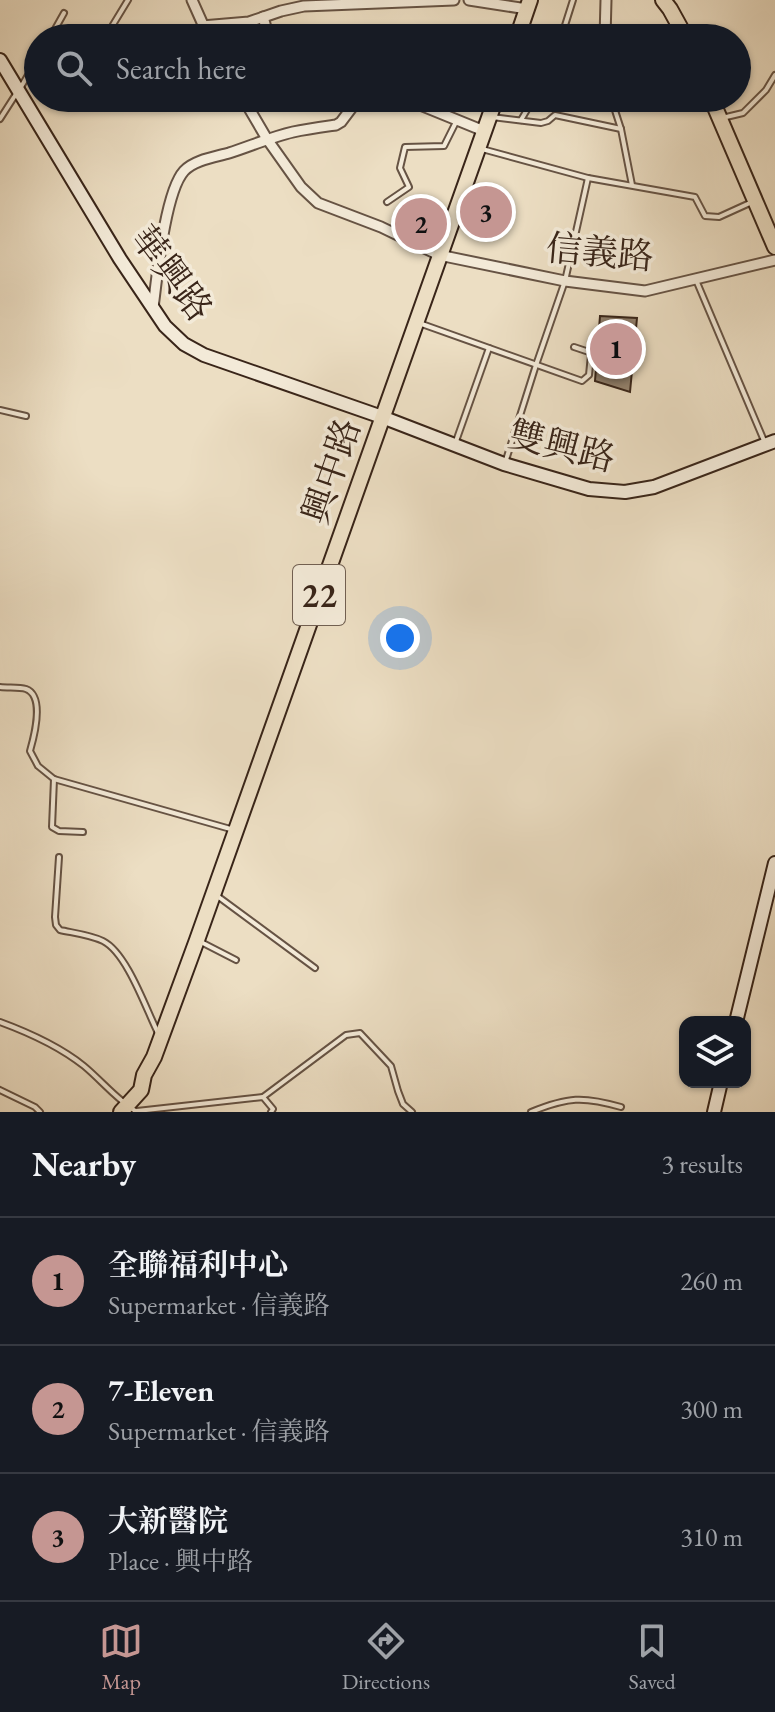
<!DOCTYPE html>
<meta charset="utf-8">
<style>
:root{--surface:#171b24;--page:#242831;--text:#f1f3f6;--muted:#9ea1a6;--line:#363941;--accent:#c59692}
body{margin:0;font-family:"EB Garamond","Noto Serif TC",serif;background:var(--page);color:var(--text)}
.controls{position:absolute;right:24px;bottom:24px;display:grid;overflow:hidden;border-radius:16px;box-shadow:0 2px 6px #0004}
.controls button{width:72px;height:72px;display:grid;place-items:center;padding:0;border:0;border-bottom:2px solid var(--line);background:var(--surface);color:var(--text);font:40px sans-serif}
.you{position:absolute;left:400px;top:638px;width:28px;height:28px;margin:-20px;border:6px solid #fff;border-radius:50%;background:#1a73e8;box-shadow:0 0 0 12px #1a73e833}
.badge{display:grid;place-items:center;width:52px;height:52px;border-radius:50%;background:var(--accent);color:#111;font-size:26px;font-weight:700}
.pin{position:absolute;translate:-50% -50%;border:4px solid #fff;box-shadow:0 2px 8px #0006}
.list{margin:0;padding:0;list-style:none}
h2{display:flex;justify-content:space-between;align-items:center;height:104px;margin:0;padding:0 32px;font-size:34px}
h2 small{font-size:26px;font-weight:400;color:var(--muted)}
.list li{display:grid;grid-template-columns:52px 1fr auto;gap:24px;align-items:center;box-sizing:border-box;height:128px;padding:0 32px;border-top:2px solid var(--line)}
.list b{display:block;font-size:30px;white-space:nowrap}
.list p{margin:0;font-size:26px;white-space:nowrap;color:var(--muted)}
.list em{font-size:26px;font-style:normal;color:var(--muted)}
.icon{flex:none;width:44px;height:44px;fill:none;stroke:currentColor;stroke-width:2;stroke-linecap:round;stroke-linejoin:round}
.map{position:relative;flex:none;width:775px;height:1112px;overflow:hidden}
.search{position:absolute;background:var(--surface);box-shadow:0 2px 6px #0004;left:24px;right:24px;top:24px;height:88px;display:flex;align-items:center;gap:20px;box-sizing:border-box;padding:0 28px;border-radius:44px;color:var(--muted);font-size:30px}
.sheet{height:488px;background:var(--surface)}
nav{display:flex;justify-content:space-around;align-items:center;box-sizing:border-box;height:112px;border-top:2px solid var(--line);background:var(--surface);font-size:22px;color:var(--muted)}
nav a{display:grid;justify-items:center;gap:4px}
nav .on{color:var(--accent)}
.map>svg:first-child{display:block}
.building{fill:#968571;stroke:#392519;stroke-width:2}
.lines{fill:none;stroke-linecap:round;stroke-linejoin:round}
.lane-casing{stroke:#665344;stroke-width:8}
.street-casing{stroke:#665344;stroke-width:13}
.secondary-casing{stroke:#392519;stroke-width:16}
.primary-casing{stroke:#392519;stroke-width:18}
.lane{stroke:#f3ead8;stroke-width:4}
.street{stroke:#f3ead8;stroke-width:9}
.secondary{stroke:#f3ead8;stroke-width:12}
.primary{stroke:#ecdec3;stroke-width:14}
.labels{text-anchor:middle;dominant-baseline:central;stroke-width:7;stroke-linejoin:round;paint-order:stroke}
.shield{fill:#f3ead8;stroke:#716052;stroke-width:2}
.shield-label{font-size:34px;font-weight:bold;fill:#392519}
.street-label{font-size:36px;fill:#392519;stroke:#f3ead8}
</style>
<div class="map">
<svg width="775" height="1112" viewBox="0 0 775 1112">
<rect width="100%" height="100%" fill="#ecdec3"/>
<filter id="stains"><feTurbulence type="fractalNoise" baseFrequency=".0025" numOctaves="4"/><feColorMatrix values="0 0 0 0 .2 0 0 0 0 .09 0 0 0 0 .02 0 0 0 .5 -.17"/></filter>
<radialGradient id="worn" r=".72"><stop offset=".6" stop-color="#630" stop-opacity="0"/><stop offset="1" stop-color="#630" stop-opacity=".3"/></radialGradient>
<g class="building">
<path d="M472,195L502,203L506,211L511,214L507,228L464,217Z"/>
<path d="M408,208L442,219L438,231L426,237L400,228Z"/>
<path d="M600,316L637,318L630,392L595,381Z"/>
</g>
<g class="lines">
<g class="lane-casing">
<g id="lane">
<path d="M111,28L128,0"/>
<path d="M50,38L64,13"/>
<path d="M189,38L201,28"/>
<path d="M561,38L573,0"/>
<path d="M21,87L38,58"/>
<path d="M611,98L621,129L632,185"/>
<path d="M442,111L448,98"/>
<path d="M492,117L541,123L548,121L555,115L621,129"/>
<path d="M722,118L743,113L766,90L775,75"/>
<path d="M0,119L16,94"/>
<path d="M521,120L534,98"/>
<path d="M482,149L588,178L695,197L705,216L719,217L752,202"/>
<path d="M387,202L409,187L400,168L405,147L444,146L456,122"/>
<path d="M696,280L765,443"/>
<path d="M419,323L582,381L589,375L591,355L589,352L574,347"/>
<path d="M0,410L26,416"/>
<path d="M455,444L489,348"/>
<path d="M505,463L536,365L565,281L588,178"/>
<path d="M0,687C8,688 19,687 26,689C45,696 34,737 30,751L38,766L54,779L234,830"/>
<path d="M54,779L52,827L59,831L83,832"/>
<path d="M59,857L55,917L56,925L60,930C74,933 91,935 103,941C127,953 146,1009 158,1033"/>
<path d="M216,895L315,968"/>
<path d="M199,941L236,960"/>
<path d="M0,1022C30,1033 59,1046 84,1066C102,1081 117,1100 137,1112"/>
<path d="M0,1090L35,1107L40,1112"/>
<path d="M263,1097L346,1035L360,1033L391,1066L398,1091L403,1104L412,1112"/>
<path d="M137,1111L263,1097L273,1109L271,1112"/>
<path d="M531,1112C568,1097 583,1096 621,1107"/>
</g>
</g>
<g class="street-casing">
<g id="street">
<path d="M192,0L209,38"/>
<path d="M469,0L527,9"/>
<path d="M263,17L269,38"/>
<path d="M202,26L249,22L281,11L304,6L454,0"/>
<path d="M605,38L606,0"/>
<path d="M243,98L267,139L301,187L318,203L381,227L439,255L565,281L645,291L775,260"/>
<path d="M403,98L484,131"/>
<path d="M153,308C157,277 165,192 184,171C194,160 215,157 229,153C251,146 271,137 293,132C307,129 322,127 336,125L341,122L359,98"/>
</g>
</g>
<g class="secondary-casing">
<g id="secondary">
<path d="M0,60L120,259L165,326L184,344L204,355L382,417L504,464L589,489L625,492L654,487L775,441"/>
<path d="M736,1022L775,863"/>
<path d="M714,1112L721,1082"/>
</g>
</g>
<g class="primary-casing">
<g id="primary">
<path d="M663,0L670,9L686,38"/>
<path d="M517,38L530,0"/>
<path d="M711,98L775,247"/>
<path d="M121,1112L141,1090L144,1075L154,1057L197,940L496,98"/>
</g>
</g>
<use href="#lane" class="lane"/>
<use href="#street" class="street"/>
<use href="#secondary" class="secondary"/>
<use href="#primary" class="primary"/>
</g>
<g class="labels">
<rect class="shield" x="293" y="565" width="52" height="60" rx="6"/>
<g class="shield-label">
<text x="319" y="595">22</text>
</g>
<g class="street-label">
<text transform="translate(600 252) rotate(5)">信義路</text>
<text transform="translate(172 273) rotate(53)">華興路</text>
<text transform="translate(562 446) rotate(14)">雙興路</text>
<text transform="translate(331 471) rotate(-71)">興中路</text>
</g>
</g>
<rect width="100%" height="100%" filter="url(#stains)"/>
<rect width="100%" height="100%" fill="url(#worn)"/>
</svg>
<div class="controls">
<button><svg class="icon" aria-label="layers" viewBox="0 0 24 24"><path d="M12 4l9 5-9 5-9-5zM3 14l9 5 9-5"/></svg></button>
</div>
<div class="you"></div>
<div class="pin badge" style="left:616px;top:349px">1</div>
<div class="pin badge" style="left:421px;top:224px">2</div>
<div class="pin badge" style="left:486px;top:212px">3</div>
<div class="search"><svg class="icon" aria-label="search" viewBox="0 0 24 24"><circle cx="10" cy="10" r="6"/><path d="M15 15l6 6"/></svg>Search here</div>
</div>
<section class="sheet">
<h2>Nearby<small>3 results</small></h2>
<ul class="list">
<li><span class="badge">1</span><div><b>全聯福利中心</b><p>Supermarket · 信義路</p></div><em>260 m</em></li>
<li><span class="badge">2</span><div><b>7-Eleven</b><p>Supermarket · 信義路</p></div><em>300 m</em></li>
<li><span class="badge">3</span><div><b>大新醫院</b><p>Place · 興中路</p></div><em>310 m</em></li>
</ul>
</section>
<nav>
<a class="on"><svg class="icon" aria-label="map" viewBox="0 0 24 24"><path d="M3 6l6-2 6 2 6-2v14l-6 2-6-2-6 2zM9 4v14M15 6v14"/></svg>Map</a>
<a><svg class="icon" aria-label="directions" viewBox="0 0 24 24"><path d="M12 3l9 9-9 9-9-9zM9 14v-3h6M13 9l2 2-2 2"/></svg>Directions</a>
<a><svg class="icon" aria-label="saved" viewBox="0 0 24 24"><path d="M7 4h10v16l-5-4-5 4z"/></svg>Saved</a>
</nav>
